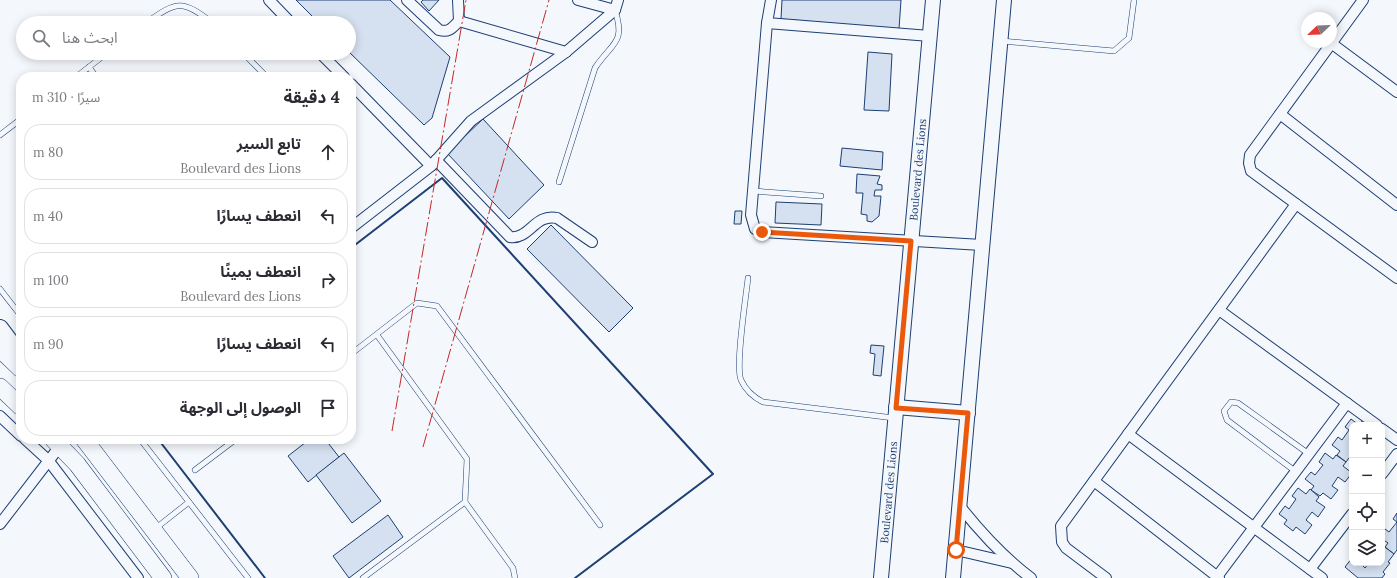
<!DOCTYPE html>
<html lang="ar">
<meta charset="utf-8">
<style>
:root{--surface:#fff;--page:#f7f7f7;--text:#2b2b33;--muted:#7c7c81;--line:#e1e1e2}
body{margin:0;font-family:Lora,"Noto Sans Arabic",serif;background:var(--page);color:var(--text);direction:rtl}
.controls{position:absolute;right:12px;bottom:12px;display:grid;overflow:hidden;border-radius:8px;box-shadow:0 2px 10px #0003}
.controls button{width:36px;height:36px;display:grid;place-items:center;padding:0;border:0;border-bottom:1px solid var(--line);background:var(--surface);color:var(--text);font:20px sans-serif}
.compass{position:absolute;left:1301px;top:12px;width:36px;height:36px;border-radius:50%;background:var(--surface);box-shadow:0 2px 10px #0003;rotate:247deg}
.stop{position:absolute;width:12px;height:12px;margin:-9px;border:3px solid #ea580c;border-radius:50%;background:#fff}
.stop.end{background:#ea580c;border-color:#fff;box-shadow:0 1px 4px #0008}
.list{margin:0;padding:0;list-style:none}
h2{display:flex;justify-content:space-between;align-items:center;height:52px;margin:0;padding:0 16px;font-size:17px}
h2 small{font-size:13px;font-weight:400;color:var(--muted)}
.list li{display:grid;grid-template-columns:26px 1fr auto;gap:12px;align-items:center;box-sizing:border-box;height:56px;margin:0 8px 8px;padding:0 8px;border:1px solid var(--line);border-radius:16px}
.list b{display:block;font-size:15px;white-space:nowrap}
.list p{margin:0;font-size:13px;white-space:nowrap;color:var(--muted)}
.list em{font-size:13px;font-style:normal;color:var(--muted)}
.icon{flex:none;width:22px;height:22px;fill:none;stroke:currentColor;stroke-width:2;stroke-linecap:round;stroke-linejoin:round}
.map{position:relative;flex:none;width:1397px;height:578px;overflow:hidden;direction:ltr}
.search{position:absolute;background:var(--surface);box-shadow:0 2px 10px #0003;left:16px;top:16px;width:340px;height:44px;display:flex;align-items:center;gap:10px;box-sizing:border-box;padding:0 14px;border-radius:22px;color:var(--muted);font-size:15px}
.panel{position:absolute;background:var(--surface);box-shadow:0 2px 10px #0003;left:16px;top:72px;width:340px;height:372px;border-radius:16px;direction:rtl}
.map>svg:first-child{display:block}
.building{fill:#d5e0f0;stroke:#1d3f73}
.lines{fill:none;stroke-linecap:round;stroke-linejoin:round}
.service-casing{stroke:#1d3f73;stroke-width:6}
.minor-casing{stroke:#1d3f73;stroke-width:12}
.secondary-casing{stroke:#1d3f73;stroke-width:16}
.primary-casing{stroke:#1d3f73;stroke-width:18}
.trunk-casing{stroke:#1d3f73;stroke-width:18}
.service{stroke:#f4f7fb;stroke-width:5}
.minor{stroke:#f4f7fb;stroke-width:10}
.secondary{stroke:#f4f7fb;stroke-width:14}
.primary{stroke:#f4f7fb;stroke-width:16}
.trunk{stroke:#f4f7fb;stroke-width:17}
.wall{stroke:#1d3f73;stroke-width:2}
.power{stroke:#c62828;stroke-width:1;stroke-dasharray:14 3 2 3;stroke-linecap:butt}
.route{stroke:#ea580c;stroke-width:5}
.labels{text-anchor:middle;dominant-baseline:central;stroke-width:3;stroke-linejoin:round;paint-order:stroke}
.street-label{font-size:11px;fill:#1d3f73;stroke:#f4f7fb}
</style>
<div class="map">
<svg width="1397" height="578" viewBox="0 0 1397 578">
<rect width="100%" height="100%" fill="#f4f7fb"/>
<g class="building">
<path d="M296,0H390L450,57L432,118L424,125L349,52V23H319Z"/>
<path d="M423,0H439L429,11L421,2Z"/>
<path d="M782,0H901L899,29L781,19Z"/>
<path d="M868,52L892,54L889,111L864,110Z"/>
<path d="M483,119L544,185L509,219L447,153Z"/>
<path d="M842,148L883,152L882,170L840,166Z"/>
<path d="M857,174L880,176L877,184L882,185V190H875L874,196H881L879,216L872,222L867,221V215L861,214L863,193H856Z"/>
<path d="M776,202L822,204L821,225L775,223Z"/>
<path d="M735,211H742L741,224H734Z"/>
<path d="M551,225L633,308L609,332L527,249Z"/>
<path d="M871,345L884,346L881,376L873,375L875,354L870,353Z"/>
<path d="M1351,419L1359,425L1363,420L1369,425H1352V460L1349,458L1346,462L1337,455L1340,451L1332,445L1338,437L1342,440L1349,430L1345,427Z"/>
<path d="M310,439H325L339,457L308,482L288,456Z"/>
<path d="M344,453L381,501L352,523L316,475Z"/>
<path d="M1325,453L1333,459L1336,455L1346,462L1343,466L1352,473L1345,482L1338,477L1332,486L1338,490L1331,499L1323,493L1320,496L1311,490L1314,486L1305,479L1311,472L1315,475L1323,465L1319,462Z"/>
<path d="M1298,488L1306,494L1310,489L1319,497L1316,501L1325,507L1318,517L1312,512L1306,520L1312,525L1305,534L1296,527L1293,531L1284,524L1287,520L1279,514L1285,506L1289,509L1296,499L1292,496Z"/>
<path d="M1397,513V550L1394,554L1385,547L1388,543L1382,539V533L1385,529L1389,532L1397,522L1393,519Z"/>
<path d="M388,515L403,537L349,578L333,556Z"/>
<path d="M1382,545L1394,554L1388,562L1390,563L1383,572L1385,574L1382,578H1358L1345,567L1352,558V563H1364L1362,565L1365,568L1369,563H1382Z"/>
</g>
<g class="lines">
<g class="service-casing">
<g id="service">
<path d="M146,23C178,0 182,0 213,23"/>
<path d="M1002,41L1114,51L1129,38L1134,0"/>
<path d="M243,53L267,77"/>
<path d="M89,67L96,77"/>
<path d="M76,77L107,53"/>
<path d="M0,135L21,119"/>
<path d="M559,182L595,68C612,42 626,44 615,10"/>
<path d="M753,191L821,196"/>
<path d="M748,278C746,297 735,366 741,380C746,391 753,397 763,402L894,418"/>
<path d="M0,289L21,316"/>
<path d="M13,344L21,337"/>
<path d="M351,354L417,303L437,306L600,525"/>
<path d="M140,439L248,578"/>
<path d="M195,470L236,439"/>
<path d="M1295,471L1227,420L1224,411L1231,402L1238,403L1309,454"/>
<path d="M465,502L513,568L515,578"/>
<path d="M156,528L189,502"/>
<path d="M363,578L465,502L467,459L377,335"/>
</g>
</g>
<g class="minor-casing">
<g id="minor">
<path d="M269,0L291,23"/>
<path d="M407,0L439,30C449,33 452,28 459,21L458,0"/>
<path d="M578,0L615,10"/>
<path d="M771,0L767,23L751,215L755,229L762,232L982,245"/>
<path d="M1363,0L1250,155L1249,163L1251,171L1397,278"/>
<path d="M459,21L566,52"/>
<path d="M767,23L930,36"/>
<path d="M1331,43L1397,92"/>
<path d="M320,53L344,77"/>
<path d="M351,84L431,166"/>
<path d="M1280,114L1397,205"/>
<path d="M436,160L510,237C529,240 535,213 557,218L592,242"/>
<path d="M351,228L431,166L471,121L566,52L615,10L618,0"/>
<path d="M1219,310L1377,425"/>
<path d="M0,416L21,436"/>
<path d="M1382,429L1397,440"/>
<path d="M1128,434L1322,578"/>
<path d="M25,439L48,460L138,578"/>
<path d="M1382,474L1397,454"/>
<path d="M1094,481L1219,578"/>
<path d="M959,505C981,533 1003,557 1031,578"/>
<path d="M0,524L60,446"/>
<path d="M956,550L1012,563"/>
<path d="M1310,569L1352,514"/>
<path d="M1106,578L1066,548L1062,542L1061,526L1296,204"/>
<path d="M1216,578L1347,403"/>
</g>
</g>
<g class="secondary-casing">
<g id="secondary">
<path d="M896,407L968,413"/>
<path id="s1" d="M881,578L933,0"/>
<path d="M953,578L1004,0"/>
</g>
</g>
<g class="primary-casing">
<path id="primary" d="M0,328L21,356"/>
</g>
<g class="trunk-casing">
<g id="trunk">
<path d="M0,349L21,369"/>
<path d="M0,387L21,407"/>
<path d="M53,439L77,464L163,578"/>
<path d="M84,439L190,578"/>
</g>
</g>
<use href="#service" class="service"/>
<use href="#minor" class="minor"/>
<use href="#secondary" class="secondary"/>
<use href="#primary" class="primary"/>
<use href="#trunk" class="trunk"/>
<g class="wall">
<path d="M351,248L442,178L713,474L575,578"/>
<path d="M158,439L265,578"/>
</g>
<g class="power">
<path d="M392,431L466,0"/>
<path d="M423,447L549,0"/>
</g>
</g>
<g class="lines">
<path class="route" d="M762,232L911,241L896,408L968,413L956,550"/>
</g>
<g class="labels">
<g class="street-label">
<text stroke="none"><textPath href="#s1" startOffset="410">Boulevard des Lions</textPath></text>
<text stroke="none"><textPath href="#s1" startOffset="86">Boulevard des Lions</textPath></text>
</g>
</g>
</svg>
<div class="controls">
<button>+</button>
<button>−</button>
<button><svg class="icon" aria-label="locate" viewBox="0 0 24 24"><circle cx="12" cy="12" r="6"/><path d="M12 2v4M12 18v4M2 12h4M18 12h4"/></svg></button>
<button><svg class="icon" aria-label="layers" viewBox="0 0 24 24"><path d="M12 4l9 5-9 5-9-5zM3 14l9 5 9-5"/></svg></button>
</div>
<svg class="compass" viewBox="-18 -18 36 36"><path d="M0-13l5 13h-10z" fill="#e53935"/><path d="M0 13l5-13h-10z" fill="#7c7c81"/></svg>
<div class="stop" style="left:956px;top:550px"></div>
<div class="stop end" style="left:762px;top:232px"></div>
<div class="search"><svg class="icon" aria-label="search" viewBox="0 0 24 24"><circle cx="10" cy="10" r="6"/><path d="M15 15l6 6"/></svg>ابحث هنا</div>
<section class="panel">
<h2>4 دقيقة<small>سيرًا · 310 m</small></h2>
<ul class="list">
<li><svg class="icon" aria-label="ahead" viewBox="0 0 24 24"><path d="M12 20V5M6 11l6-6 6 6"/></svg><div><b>تابع السير</b><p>Boulevard des Lions</p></div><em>80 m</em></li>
<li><svg class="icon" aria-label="left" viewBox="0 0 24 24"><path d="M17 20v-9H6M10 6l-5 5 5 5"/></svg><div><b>انعطف يسارًا</b></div><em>40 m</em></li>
<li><svg class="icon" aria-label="right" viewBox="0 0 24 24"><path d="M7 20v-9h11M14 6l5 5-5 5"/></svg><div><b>انعطف يمينًا</b><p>Boulevard des Lions</p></div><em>100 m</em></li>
<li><svg class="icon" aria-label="left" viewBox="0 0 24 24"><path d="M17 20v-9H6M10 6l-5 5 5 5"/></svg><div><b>انعطف يسارًا</b></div><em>90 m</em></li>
<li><svg class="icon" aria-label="arrive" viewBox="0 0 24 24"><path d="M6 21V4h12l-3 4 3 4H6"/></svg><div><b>الوصول إلى الوجهة</b></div></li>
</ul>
</section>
</div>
